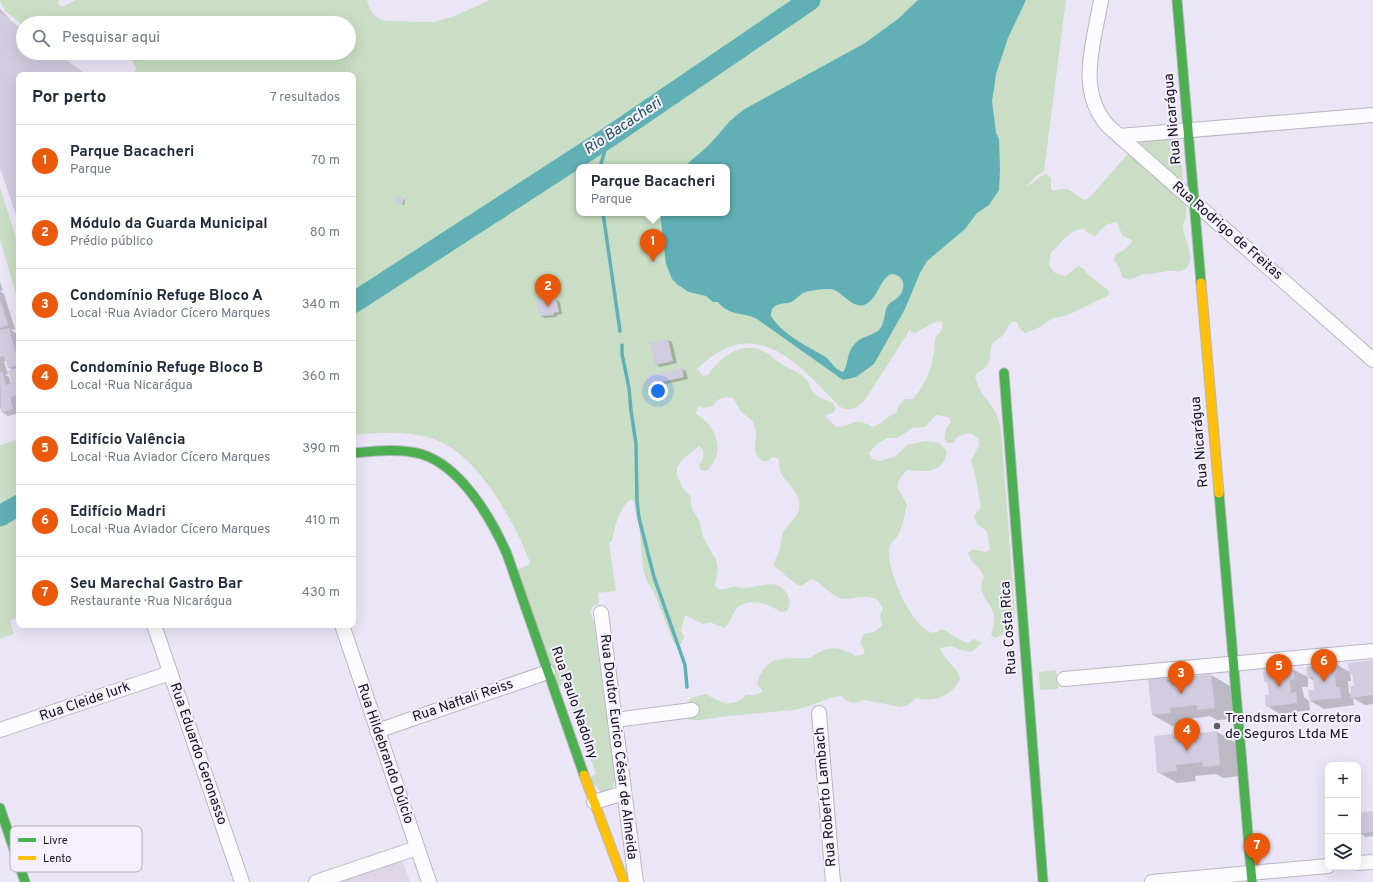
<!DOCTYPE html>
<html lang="pt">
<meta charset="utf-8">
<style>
:root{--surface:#fff;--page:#f2f2f3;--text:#1f2937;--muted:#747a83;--line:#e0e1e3;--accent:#ea580c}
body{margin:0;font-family:Overpass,sans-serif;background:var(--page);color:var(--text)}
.controls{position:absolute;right:12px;bottom:12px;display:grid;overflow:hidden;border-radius:8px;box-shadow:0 4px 16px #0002}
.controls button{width:36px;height:36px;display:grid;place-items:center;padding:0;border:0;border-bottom:1px solid var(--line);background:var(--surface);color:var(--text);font:20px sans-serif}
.you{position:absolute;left:658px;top:391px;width:14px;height:14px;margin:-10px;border:3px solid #fff;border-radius:50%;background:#1a73e8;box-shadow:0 0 0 6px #1a73e833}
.badge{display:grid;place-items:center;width:26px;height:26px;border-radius:50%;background:var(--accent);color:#fff;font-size:13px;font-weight:700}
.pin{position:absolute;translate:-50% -33px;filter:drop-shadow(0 1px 2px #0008)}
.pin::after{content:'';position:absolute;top:21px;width:14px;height:12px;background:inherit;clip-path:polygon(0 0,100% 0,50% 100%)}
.popup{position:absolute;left:576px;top:164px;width:154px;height:52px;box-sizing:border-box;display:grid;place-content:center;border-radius:8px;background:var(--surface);filter:drop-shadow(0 1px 3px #0005);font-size:13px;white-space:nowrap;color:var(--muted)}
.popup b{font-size:15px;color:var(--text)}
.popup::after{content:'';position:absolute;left:50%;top:100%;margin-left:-8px;border:8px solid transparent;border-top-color:var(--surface)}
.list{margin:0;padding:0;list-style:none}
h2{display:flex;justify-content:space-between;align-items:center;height:52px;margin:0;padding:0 16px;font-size:17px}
h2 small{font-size:13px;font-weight:400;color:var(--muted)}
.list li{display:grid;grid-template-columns:26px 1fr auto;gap:12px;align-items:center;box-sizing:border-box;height:72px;padding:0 16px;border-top:1px solid var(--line)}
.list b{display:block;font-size:15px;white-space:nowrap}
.list p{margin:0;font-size:13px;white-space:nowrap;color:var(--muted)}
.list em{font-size:13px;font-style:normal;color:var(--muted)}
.icon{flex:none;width:22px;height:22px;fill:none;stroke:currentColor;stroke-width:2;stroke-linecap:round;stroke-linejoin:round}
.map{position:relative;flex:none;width:1373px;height:882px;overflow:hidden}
.search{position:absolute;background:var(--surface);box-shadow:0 4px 16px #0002;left:16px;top:16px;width:340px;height:44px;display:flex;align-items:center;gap:10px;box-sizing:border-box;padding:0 14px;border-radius:22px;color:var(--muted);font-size:15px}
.panel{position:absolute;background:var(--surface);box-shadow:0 4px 16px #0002;left:16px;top:72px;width:340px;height:556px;border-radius:8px}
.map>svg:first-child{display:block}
.education{fill:#ded5e8}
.green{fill:#c9dec4;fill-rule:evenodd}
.water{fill:#60b0b5;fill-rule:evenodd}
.shadow{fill:#0003;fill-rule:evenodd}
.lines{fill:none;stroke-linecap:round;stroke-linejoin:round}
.stream{stroke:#60b0b5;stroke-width:3.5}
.river{stroke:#60b0b5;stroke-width:21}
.building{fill:#d2cce0}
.street-casing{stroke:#bab5c2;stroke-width:16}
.fast-casing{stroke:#bab5c2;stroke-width:11}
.slow-casing{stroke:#bab5c2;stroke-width:11}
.street{stroke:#fcfbfe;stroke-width:14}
.fast{stroke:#4caf50;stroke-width:9}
.slow{stroke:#ffc107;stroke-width:9}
.poi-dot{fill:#605b68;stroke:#f4f0fe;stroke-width:1.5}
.labels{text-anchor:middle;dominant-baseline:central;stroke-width:4;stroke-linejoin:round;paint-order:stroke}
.street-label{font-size:14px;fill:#15101c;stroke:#f4f0fe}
.poi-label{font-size:14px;fill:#15101c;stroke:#f4f0fe;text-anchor:start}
.water-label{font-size:15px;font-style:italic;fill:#205050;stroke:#f4f0fe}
.key{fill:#f4f0fe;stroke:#b1adba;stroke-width:1}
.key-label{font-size:11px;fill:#15101c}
</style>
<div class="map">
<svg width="1373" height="882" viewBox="0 0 1373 882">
<rect width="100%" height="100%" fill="#ebe6f6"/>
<path class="education" d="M402,860L410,882H340Z"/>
<g class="green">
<path d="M0,0H59L58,3L62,7L76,0H367C370,11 373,17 384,21L434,22L455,16L490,0H1066L1044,171L1036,176L1025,188L1043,175L1047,174L1051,178V189L1054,191C1073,185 1070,194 1085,200L1090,197L1127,155H1132L1186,199C1186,204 1187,210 1186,215C1186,218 1183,223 1183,227C1184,239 1200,264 1181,271C1176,272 1171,270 1166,271C1159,272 1154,274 1147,274C1138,273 1132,284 1122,277L1120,269L1114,260L1116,254L1124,250L1133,241L1122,235L1118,224L1115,222L1106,225L1095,236L1088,233L1085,229C1069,228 1063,243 1051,252L1049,265L1055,273L1066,276L1078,266L1084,269C1090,280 1102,282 1109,292V295L1066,316L1053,318L1038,328L1025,333L1019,328L1017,322H1012C1007,326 1007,330 1003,335C1000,339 994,340 992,345C989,352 992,357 988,364C986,369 978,371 975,376C978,391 987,399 995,411C998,416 999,424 1001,429L1015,615L1003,634L995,638L991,635C993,629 995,622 994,616C991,601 975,593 984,578C980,565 973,566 968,553L972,549L986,552L990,550L987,531L977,524L974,516L981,507C978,491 976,476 971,461L979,445L978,438L970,433L958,436L953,443H947L944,438L947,427L951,422L949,417L936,415L925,427L913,428L897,438H887L877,444L869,453L872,459L880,461L896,456L907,445L925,441L939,443L947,451C943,474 926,472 907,470L900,478L897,486L907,505C904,515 903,528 897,537C893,542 889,543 889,550C887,570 910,624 930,632C934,634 938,631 942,629C951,633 958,640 968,643L974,639L982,643L972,652L961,650L951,646L940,648C943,659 957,666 960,679C952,696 934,703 916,698L908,705L900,707L865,700L853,703L845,700L842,696C825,697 810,708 794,710L728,716L700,720H689L682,715V708L691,698L706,694C722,703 732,709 746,695H753L761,693L762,690L757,684C765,654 784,659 810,658C826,646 838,645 855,656L863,655L865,651C860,644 860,641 864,634L874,632L882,626L880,616L883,609L878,600C861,592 853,602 840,598C829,594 823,584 812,579L801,586C794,584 781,571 774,566C774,559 778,555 780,549C781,542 781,537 784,531C789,523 798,517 799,508C801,492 787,485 781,473C779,469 780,463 778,458L772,457L768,461H762C751,451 756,447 756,434C756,430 754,425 753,421L742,413L733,398C725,396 717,398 713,406L703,408L698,406L696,414C717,426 727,453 706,471L701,470L699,465L703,459V450L699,446L684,458L677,467V475L682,487L690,496L692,509L699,520L703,537L716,560L718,569L715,585L718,589C724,590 727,588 733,587C737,586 741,589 745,588C761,587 777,577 787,594C791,601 790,605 787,611L780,612C770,603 750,598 738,607C734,610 730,621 727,626L724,628L710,622L703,624L685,615L681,630L684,637L680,646H677L673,641L653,590C640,577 642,550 640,532C639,522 635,512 634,501L630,500C618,511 615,526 612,541L609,543L616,591L598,593L599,603L593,606L590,612L594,623L615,779L612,790L603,794L588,778L596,774L564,685L556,687L516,570L527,566L530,562C514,522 482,463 443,443C417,430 381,432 353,435V75H134L136,68L132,61L131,53H349V23H130L126,22L122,23H23V30L20,23L5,11ZM579,167H727V213H579ZM940,321L943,323L941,331L935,338C935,361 928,382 913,399H905L899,405L896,413C887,416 882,424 873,427C852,415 854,427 836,427L825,416L834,412L836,408L833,403C828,400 823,400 819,397C809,391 811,383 805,378C798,371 789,369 781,364C776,361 772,356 767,353C744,339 721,356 708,375L703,376L697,369C754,312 796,362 838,405C848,414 857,408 865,400L911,328V332L915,333L933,323Z"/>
<path d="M1176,138L1180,140L1183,180L1179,182L1139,144L1141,141Z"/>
<path d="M0,187L19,248V305L0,239Z"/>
<path d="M19,439V617L10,621L14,634L0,639V445Z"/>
<path d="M1056,670L1058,689L1040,690L1039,672Z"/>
</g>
<path class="water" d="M918,0H1026L1008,38L996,74L994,89L992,101L996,133L999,139L1000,169L999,190L989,205L977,213L965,229L927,261L920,273L905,309L874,364L856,377L843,380L757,319C743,312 729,316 718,302H713L706,296L689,292L678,285L672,279L666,264L660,213H727V167H684L710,144L730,121L743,110L865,43L898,19ZM891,274C903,274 907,286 900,295C897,300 891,301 888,305C883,313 886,324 878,331C872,335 865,336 859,340C845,350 849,367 843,372C833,369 832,361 824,356C805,345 783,335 771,316C771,304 779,304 788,303C794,302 798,296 803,293C810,290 823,289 831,289C843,291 853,311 866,304C879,297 879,280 891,274Z"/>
<g class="shadow">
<path d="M0,9L13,23L23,30V53H56L87,75H19V221L0,165Z"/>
<path d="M404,199L405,200L404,205L398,203Z"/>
<path d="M0,282L3,290L0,291Z"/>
<path d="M0,291L4,294L15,329L11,330L16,333L19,344V401L18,400H16L19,413L8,416L2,412L0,406ZM4,361H7L9,368L13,370L14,384H11L9,377L5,375L8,374Z"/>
<path d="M549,295L560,302L562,314L557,315V317L545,318L540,316Z"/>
<path d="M668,340L672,342L677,363L660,367L656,364Z"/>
<path d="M682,369L686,371L688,379L653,387L648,385Z"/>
<path d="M1373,661V704L1365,705L1353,698L1354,705L1324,709L1310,701L1315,691L1314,681L1308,677L1337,665L1350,672ZM1350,673L1354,675L1355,687L1352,695L1349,693L1348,681H1351Z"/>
<path d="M1294,670L1308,677V687H1302L1304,697L1309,701L1310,710L1280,714L1267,706L1270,696L1269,683L1265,681L1264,673Z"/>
<path d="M1211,675L1230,686L1234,719L1217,720L1210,716L1189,719L1190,724L1172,726L1153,715L1167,678L1174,683L1196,680Z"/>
<path d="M1217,732L1236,743L1239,776L1223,778L1216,774L1195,776L1196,781L1177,783L1158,772L1172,735L1180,740L1201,738Z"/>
<path d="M1373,812V836L1366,837L1359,833L1358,814Z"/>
</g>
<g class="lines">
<g class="stream">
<path d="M600,167L609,137"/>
<path d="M603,213L620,331"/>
<path d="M622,345V354L629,388L631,411L636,444L637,501L639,518L654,577L685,665L687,687"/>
</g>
<g class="river">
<path d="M353,303L609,137L810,0"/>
<path d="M0,516L19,505"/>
</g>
</g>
<g class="building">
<path d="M0,12L23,30V53H56L87,75H19V224L0,168Z"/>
<path d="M397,196L404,198L402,205L395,203Z"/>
<path d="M549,294L550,299L556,298L559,312L553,313L554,315L540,316L536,302H539V296Z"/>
<path d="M0,299L8,325L0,328Z"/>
<path d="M9,328L19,365L8,368L4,356L0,357V330Z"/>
<path d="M668,339L673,361L655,365L650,343Z"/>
<path d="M19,367V404L16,395L10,397L13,409L1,413L0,373L2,372L6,385L12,383L8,371Z"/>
<path d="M682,368L684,377L648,385L646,376Z"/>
<path d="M1373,660V695L1351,698L1350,686H1354L1352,673H1349L1348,663Z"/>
<path d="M1337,664L1338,673L1335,674L1336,687H1340L1341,698L1310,701L1308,690H1314L1313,677L1307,678L1306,667Z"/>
<path d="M1294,669L1295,679L1290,680L1291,693L1296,692L1297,703L1266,707L1265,695H1269L1267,681L1264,682L1263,672Z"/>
<path d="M1211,674L1215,708L1197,710V705L1170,708L1171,713L1152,715L1148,679L1167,677V682L1194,679V676Z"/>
<path d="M1217,731L1220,765L1203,767L1202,762L1176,765L1177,771L1157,773L1154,736L1173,734V739L1200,737V733Z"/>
<path d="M1373,811V832L1358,834V813Z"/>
</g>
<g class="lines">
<g class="street-casing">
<g id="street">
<path d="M1101,0C1094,43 1076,90 1108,126L1373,360"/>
<path d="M1119,136L1373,115"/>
<path d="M601,613L636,882"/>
<path d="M154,625L242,882"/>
<path d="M342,625L429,882"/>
<path d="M1064,679L1373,651"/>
<path d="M819,713L833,882"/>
<path d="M615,720L692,710"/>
<path d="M0,730L170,673"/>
<path d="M377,731L548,672"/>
<path d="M594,802L624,793"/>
<path d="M1358,863L1373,862"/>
<path d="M316,882L417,848"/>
<path d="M1152,882L1328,866"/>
</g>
</g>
<g class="fast-casing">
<g id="fast">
<path d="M1177,0L1201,283"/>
<path d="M1004,373L1043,882"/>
<path d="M353,453C375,451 399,448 421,454C461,466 491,518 507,554L584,775"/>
<path d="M1219,493L1252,882"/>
<path d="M0,808L25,882"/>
</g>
</g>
<g class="slow-casing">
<g id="slow">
<path d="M1201,283L1219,493"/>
<path d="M584,775L624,882"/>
</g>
</g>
<use href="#street" class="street"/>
<use href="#fast" class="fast"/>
<use href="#slow" class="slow"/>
</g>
<circle class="poi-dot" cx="1217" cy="726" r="4"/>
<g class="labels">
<g class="street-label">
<text transform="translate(1173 119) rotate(-95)">Rua Nicarágua</text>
<text transform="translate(1227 231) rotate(41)">Rua Rodrigo de Freitas</text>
<text transform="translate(1200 442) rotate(-95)">Rua Nicarágua</text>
<text transform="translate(1009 628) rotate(-94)">Rua Costa Rica</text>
<text transform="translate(463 701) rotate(-19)">Rua Naftali Reiss</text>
<text transform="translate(85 702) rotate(-19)">Rua Cleide Iurk</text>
<text transform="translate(574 703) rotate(71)">Rua Paulo Nadolny</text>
<text transform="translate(618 747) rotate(83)">Rua Doutor Eurico César de Almeida</text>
<text transform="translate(198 754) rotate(71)">Rua Eduardo Geronasso</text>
<text transform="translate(385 754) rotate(71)">Rua Hildebrando Dúlcio</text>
<text transform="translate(826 797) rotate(-95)">Rua Roberto Lambach</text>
</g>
<g class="poi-label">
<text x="1225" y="718">Trendsmart Corretora<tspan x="1225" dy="16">de Seguros Ltda ME</tspan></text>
</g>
<g class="water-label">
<text transform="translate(623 127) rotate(-34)">Rio Bacacheri</text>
</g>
</g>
<rect x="10" y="826" width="132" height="46" rx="6" class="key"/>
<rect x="18" y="838" width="18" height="4" fill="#4caf50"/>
<rect x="18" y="856" width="18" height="4" fill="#ffc107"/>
<g class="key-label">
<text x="43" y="844">Livre</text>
<text x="43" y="862">Lento</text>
</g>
</svg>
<div class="controls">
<button>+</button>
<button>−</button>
<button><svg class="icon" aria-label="layers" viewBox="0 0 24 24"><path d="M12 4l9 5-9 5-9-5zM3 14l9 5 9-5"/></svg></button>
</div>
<div class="you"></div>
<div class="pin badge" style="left:653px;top:262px">1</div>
<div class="popup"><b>Parque Bacacheri</b>Parque</div>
<div class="pin badge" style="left:548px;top:307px">2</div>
<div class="pin badge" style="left:1181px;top:694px">3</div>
<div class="pin badge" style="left:1187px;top:751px">4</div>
<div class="pin badge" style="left:1279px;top:687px">5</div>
<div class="pin badge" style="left:1324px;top:682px">6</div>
<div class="pin badge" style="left:1257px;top:866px">7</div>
<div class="search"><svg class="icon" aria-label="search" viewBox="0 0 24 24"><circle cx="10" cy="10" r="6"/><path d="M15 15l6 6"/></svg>Pesquisar aqui</div>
<section class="panel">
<h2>Por perto<small>7 resultados</small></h2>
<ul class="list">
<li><span class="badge">1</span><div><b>Parque Bacacheri</b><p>Parque</p></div><em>70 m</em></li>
<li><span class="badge">2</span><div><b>Módulo da Guarda Municipal</b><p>Prédio público</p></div><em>80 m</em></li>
<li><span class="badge">3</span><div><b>Condomínio Refuge Bloco A</b><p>Local · Rua Aviador Cícero Marques</p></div><em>340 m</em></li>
<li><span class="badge">4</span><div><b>Condomínio Refuge Bloco B</b><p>Local · Rua Nicarágua</p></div><em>360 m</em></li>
<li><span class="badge">5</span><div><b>Edifício Valência</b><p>Local · Rua Aviador Cícero Marques</p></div><em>390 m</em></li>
<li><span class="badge">6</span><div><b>Edifício Madri</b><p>Local · Rua Aviador Cícero Marques</p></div><em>410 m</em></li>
<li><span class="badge">7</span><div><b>Seu Marechal Gastro Bar</b><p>Restaurante · Rua Nicarágua</p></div><em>430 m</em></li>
</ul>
</section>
</div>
